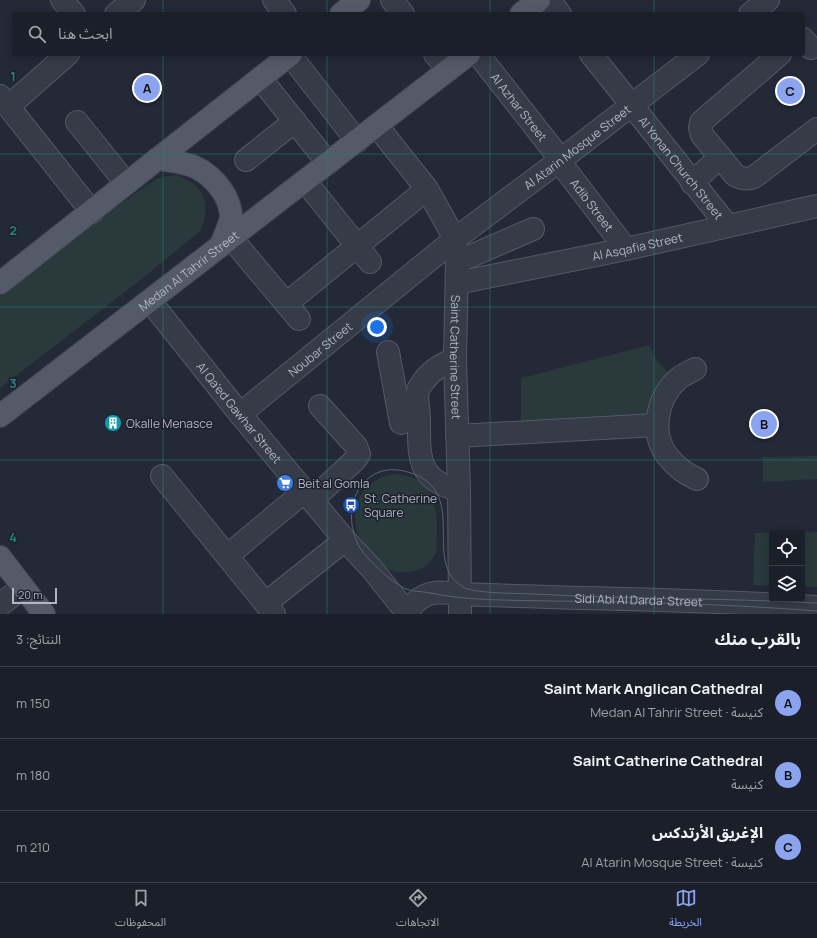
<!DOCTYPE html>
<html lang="ar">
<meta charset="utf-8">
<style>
:root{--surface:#1a1f29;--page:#272c35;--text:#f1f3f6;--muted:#9fa2a8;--line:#383d46;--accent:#8ba4ef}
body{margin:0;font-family:Manrope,"Noto Sans Arabic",sans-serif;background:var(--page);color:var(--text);direction:rtl}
.controls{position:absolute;right:12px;bottom:12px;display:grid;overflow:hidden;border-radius:4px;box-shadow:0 2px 10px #0003}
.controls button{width:36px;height:36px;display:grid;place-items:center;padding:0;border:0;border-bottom:1px solid var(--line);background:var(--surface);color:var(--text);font:20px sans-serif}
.scale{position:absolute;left:12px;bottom:10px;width:45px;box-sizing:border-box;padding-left:4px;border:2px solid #b1b6c4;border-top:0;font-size:11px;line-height:14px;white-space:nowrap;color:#b1b6c4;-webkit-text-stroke:3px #1c202c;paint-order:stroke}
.you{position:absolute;left:377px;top:327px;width:14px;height:14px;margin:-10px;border:3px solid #fff;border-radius:50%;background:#1a73e8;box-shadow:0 0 0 6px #1a73e833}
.badge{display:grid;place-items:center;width:26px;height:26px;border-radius:50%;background:var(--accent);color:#111;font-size:13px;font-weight:700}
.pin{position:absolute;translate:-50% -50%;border:2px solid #fff;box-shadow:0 1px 4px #0006}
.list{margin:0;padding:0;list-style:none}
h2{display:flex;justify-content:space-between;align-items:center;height:52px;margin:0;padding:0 16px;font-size:17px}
h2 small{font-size:13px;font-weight:400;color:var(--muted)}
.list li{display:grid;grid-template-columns:26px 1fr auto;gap:12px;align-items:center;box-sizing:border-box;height:72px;padding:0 16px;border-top:1px solid var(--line)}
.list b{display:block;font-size:15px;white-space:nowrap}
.list p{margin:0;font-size:13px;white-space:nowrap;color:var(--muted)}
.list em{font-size:13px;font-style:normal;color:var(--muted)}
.icon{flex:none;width:22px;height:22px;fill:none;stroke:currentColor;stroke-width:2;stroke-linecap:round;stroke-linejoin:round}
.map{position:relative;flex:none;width:817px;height:614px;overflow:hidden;direction:ltr}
.search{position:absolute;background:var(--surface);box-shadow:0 2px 10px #0003;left:12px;right:12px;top:12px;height:44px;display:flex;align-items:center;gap:10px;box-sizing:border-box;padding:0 14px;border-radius:4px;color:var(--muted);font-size:15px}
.sheet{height:268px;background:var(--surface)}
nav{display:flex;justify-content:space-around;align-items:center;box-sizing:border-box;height:56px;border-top:1px solid var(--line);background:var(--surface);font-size:11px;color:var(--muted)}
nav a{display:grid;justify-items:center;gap:2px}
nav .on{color:var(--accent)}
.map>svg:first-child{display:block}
.green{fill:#29393c}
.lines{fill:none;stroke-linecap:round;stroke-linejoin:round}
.minor-casing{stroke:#545965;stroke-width:24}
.major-casing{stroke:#3f4451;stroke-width:24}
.minor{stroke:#363b48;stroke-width:22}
.major{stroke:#545a68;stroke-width:22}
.tram{stroke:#5a6170;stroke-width:1}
.grid{fill:none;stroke:#27807b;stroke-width:1;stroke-opacity:0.55}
.labels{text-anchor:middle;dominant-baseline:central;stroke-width:3;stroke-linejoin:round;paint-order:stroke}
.street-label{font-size:12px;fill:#b1b6c4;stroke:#1c202c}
.poi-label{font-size:12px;fill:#b1b6c4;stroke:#1c202c;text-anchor:start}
.grid-label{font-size:13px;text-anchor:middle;font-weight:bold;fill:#27807b;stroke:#1c202c;stroke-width:3;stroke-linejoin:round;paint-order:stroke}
</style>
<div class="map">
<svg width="817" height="614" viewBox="0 0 817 614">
<rect width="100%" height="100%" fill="#232937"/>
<g class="green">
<path d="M176,175C205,184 213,207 199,232L143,278L0,388V296L97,220L156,179L166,176Z"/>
<path d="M650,345C654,359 660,364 670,374L647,419L521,424V378Z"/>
<path d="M817,456V479L763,482V457Z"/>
<path d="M393,474C430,475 438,502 437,534C436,541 438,549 435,555C430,563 424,569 414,571C408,572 402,573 396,572C386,570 380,563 374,556C369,551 365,545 361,539C345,511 362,479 393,474Z"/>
<path d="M817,532V587H802V533H772V586L753,585L755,533Z"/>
</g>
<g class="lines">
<g class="minor-casing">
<g id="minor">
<path d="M62,0L74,14"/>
<path d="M274,0L285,14"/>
<path d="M392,0L403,14"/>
<path d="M549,0L560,14"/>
<path d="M116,14L134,0"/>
<path d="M750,14L768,0"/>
<path d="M803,39L811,48"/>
<path d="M435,54L448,70"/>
<path id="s1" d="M478,54L561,160"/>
<path id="s2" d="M591,54L727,225"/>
<path d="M780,54L701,122L700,128L702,135L735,175C742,179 747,180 754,177L817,129"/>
<path d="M290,55L357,141"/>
<path d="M260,78L328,163"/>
<path d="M0,96L92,212"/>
<path d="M9,106L68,54"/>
<path d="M77,122L126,183"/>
<path id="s3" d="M377,126L427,189L455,239L457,262L455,359L459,490L460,614"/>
<path d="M246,160L295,121"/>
<path id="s4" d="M559,161L626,249"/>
<path d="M305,181L370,262"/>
<path d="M692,183L720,157"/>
<path d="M231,238L299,319"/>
<path d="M457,262L533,229"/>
<path id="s5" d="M457,283L626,249L817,206"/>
<path id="s6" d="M150,301L240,414L345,540L371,568L408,614"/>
<path d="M286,304L427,189"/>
<path d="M388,352L401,423"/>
<path d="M455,359C442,364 431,370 423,382C422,384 419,387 418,390C416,397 419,412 419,420C419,456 417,481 459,490"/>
<path d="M695,369C690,372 683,375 679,378C656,398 649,436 670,459C678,469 686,474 697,479"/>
<path id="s7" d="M240,414L455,239L559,161L698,54"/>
<path d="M457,436L657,425"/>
<path d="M162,476L274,614"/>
<path d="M312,500L355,460L359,454L356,446L320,406"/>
<path d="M227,556L305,491"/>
<path d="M266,603L345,540"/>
<path d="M0,605L23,587"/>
<path id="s8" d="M408,614C410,610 412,604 417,601C429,590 444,592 460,594C579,599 698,599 817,607"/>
</g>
</g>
<g class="major-casing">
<g id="major">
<path d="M341,14L359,0"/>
<path d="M521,14L539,0"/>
<path d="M157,159C187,163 205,165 223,192C227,198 231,209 231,216C231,222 223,239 221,245"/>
<path d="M0,283L291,54"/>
<path id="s9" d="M0,416L469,54"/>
<path d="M0,557L44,614"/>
</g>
</g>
<use href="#minor" class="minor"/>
<use href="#major" class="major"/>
<path class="tram" d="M817,603C723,598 628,599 533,594C518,593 476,594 463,587C419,561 474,488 404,471C367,462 343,499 354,533C355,538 357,543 360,548C367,559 391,582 404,588C412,592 421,591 430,593C469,601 510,600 550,601C639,602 728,604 817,611"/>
</g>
<path class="grid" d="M163,0V14M327,0V14M490,0V14M654,0V14M163,54V614M327,54V614M490,54V614M654,54V614M0,154H817M0,307H817M0,460H817"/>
<defs>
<g id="building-disc" transform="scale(0.9)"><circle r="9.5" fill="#0f9aa8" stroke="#1c202c"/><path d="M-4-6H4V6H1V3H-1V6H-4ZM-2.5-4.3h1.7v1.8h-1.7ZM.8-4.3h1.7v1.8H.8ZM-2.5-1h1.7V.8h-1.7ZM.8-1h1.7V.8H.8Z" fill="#fff"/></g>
<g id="supermarket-disc" transform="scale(0.9)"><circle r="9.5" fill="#3f7fe0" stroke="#1c202c"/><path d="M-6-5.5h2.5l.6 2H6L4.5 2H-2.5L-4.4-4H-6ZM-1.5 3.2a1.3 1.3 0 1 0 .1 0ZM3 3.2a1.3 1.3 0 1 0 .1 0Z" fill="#fff"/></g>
<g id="bus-disc" transform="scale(0.9)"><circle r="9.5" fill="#1a4fb4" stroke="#1c202c"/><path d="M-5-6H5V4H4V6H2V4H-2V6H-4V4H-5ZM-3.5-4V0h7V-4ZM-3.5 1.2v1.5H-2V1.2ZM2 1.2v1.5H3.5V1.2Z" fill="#fff"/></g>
</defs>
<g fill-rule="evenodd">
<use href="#building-disc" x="113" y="423"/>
<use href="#supermarket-disc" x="285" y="483"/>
<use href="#bus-disc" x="351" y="505"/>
</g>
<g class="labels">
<g class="street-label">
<text stroke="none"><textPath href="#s1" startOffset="67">Al Azhar Street</textPath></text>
<text stroke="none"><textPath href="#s7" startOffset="430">Al Atarin Mosque Street</textPath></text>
<text stroke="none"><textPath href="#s2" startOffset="145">Al Yonan Church Street</textPath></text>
<text stroke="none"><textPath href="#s4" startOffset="55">Adib Street</textPath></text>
<text stroke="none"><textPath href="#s5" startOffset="184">Al Asqafia Street</textPath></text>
<text stroke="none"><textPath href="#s9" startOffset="238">Medan Al Tahrir Street</textPath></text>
<text stroke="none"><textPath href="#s7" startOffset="103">Noubar Street</textPath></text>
<text stroke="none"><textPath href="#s3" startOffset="256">Saint Catherine Street</textPath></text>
<text stroke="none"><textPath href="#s6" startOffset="143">Al Qa'ed Gawhar Street</textPath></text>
<text stroke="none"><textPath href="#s8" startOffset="240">Sidi Abi Al Darda' Street</textPath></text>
</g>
<g class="poi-label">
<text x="126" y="423">Okalle Menasce</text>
<text x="298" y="483">Beit al Gomla</text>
<text x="364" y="498">St. Catherine<tspan x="364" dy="14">Square</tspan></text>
</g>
</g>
<g class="grid-label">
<text x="13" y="81">1</text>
<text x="13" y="235">2</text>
<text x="13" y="388">3</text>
<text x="13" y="542">4</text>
</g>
</svg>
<div class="controls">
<button><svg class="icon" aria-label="locate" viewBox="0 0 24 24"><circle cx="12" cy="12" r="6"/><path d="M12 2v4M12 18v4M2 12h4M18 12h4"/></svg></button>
<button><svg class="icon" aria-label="layers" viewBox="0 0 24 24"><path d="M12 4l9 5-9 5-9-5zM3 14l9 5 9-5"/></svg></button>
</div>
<div class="scale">20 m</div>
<div class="you"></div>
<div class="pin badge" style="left:147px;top:88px">A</div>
<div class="pin badge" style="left:764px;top:424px">B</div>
<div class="pin badge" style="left:790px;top:91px">C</div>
<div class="search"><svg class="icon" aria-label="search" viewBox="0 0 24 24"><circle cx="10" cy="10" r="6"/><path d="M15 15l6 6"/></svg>ابحث هنا</div>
</div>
<section class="sheet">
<h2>بالقرب منك<small>النتائج: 3</small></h2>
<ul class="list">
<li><span class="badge">A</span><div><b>Saint Mark Anglican Cathedral</b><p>كنيسة · Medan Al Tahrir Street</p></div><em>150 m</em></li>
<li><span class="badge">B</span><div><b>Saint Catherine Cathedral</b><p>كنيسة</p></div><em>180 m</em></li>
<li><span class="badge">C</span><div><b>الإغريق الأرتدكس</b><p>كنيسة · Al Atarin Mosque Street</p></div><em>210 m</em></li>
</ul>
</section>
<nav>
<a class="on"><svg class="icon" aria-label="map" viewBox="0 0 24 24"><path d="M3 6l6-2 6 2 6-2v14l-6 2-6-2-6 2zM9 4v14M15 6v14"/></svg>الخريطة</a>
<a><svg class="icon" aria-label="directions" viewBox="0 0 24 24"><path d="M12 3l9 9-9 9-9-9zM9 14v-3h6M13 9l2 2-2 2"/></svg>الاتجاهات</a>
<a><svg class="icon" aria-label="saved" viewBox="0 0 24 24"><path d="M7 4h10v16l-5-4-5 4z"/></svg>المحفوظات</a>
</nav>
